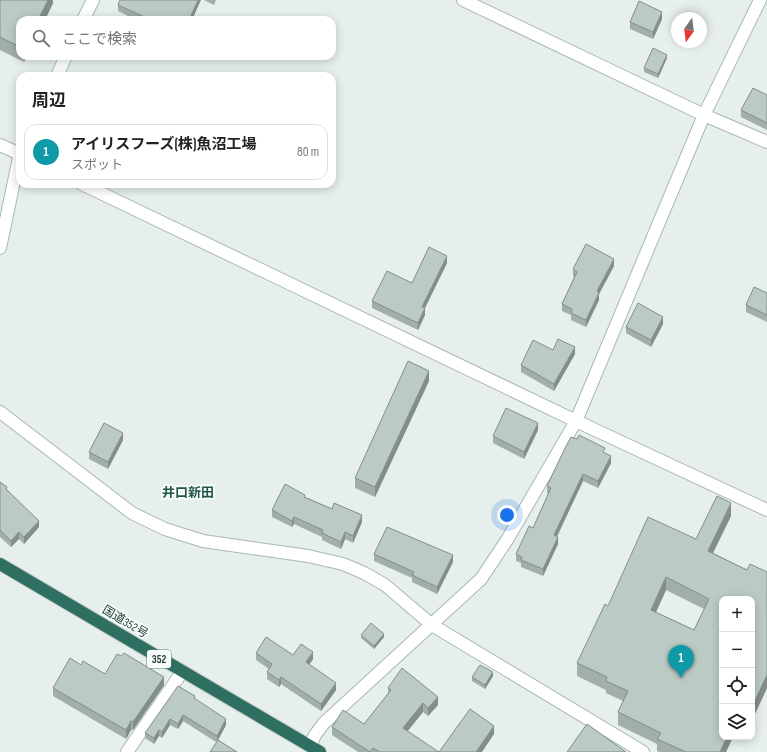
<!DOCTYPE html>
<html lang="ja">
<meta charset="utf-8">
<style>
:root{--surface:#fff;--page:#f6f6f6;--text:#202124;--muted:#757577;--line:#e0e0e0;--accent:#b45309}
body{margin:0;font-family:"Sofia Sans Condensed","Noto Sans JP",sans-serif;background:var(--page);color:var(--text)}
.controls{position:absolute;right:12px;bottom:12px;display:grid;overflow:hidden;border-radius:8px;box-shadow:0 2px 10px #0003}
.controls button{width:36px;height:36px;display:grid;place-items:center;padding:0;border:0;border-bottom:1px solid var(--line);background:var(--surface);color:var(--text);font:20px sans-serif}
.compass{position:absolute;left:671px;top:12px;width:36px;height:36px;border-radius:50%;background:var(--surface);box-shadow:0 2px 10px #0003;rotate:194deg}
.you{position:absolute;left:507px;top:515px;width:14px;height:14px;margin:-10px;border:3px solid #fff;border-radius:50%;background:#1a73e8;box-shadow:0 0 0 6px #1a73e833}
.badge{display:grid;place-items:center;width:26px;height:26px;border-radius:50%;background:var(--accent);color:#fff;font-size:13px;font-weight:700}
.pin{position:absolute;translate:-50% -33px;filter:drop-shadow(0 1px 2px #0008)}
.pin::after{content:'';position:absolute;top:21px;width:14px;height:12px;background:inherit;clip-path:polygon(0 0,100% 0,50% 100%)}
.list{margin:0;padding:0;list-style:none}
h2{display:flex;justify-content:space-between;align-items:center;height:52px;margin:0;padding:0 16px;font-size:17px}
h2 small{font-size:13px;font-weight:400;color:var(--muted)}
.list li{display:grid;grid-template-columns:26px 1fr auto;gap:12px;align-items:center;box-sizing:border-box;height:56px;margin:0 8px 8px;padding:0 8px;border:1px solid var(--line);border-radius:12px}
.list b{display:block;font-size:15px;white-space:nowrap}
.list p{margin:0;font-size:13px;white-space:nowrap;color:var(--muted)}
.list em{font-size:13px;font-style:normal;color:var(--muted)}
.icon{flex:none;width:22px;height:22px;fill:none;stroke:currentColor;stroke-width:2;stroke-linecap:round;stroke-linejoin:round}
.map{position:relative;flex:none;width:767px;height:752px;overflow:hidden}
.search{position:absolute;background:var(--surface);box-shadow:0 2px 10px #0003;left:16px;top:16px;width:320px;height:44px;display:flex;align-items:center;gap:10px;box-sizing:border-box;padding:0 14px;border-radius:12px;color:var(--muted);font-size:15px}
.panel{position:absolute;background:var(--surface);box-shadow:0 2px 10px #0003;left:16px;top:72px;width:320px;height:116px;border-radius:12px}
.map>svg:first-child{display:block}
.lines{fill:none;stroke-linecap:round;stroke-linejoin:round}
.street-casing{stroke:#a8b8b2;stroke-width:14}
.secondary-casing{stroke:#a4bbb3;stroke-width:14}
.highway-casing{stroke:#c2cac8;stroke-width:14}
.street{stroke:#fff;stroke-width:12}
.secondary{stroke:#fff;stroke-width:12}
.highway{stroke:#2f6f62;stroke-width:12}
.wall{fill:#a1aea9;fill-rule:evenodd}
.shaded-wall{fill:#838d89}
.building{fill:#bbcac4;stroke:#838d89;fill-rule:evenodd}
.labels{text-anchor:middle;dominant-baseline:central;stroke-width:4;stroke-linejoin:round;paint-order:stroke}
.shield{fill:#f7fbf9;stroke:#637a73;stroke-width:1}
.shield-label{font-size:11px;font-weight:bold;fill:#24423a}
.street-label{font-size:12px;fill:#24423a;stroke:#f7fbf9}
.neighbourhood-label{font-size:13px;font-weight:bold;fill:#1f5548;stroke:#f7fbf9}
</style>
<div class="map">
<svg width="767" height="752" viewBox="0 0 767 752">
<rect width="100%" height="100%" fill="#e6efeb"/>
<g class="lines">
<g class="street-casing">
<g id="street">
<path d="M463,0L704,115L767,142"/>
<path d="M0,145L20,154"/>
<path d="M82,184L576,421L767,510"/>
<path d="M0,412L132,513L165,529L203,541L308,556L343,564L364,573L385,585L432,625L643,752"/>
<path d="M310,746L315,735L324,723L481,579L507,540L576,421L704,115L760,0"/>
<path d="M127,752L182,672"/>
</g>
</g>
<g class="secondary-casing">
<g id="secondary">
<path d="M83,20L93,0"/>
<path d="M57,76L66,56"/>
<path d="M0,248L20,153"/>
</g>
</g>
<g class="highway-casing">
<path id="highway" d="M0,564L320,752"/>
</g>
<use href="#street" class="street"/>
<use href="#secondary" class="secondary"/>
<use href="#highway" class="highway"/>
</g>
<g class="wall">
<path d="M0,0H53V3L45,20H20V56H27L24,62L0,50Z"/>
<path d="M204,0H216L214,5Z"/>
<path d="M118,5L192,20H136L118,11Z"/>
<path d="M662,19L653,39L630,29V22Z"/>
<path d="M667,58L658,78L644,72V68Z"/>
<path d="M767,95V130L741,117V110Z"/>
<path d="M447,263L425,308V315L418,330L372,308V301L412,283Z"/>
<path d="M614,266L599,294V300L586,327L571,320V315L562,311V304L574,277L573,276V269Z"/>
<path d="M767,293V322L746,312V305Z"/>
<path d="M663,324L651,347L626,333V327Z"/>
<path d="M553,350L575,354L554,391L521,372V365Z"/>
<path d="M429,381L375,497L355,488V478Z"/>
<path d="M538,430L524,459L493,443V436Z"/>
<path d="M123,440L108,469L89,459V452Z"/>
<path d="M605,453L611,463L598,488L583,481L557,537L558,544L543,576L521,567V563L516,561V554L533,528L548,494L547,493V486Z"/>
<path d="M0,482L39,527L24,544L19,539L11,547L0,537Z"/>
<path d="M305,497L362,522L353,543L345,539L341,549L322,540V537L294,524L292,527L272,517V510Z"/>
<path d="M731,516L713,553L747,570L767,572V688L752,720V599L733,737L726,752H659L657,751V744L618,725V712L623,701L606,693V690L577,676V663L608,606L696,539ZM666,590L704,609L694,630L656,612Z"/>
<path d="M374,554L453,562L437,594L412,582V578L374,561Z"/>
<path d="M361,635L384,637L374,649L361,638Z"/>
<path d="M256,653L293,655L313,659L309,664L336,690L321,711L281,684L279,687L267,679V672L269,669L256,660Z"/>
<path d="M81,665L105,674L164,685L133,730H131L126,739L53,696V688Z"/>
<path d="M493,676L485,689L472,681V677Z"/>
<path d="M388,688L438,705L428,716L423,712L407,731L439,752H358L332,735V727L364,724L388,694Z"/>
<path d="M195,699L226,725L218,740L216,742L183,721L178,729L170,725L162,738L159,736L154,744L145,738V733Z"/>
</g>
<g class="shaded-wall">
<path d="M48,0H53V3L45,20H38Z"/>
<path d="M198,0H201L192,20H189Z"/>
<path d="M662,12V19L653,39V32Z"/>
<path d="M667,55V58L658,78V74Z"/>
<path d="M24,56H27L24,62Z"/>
<path d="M447,256V263L422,314V307Z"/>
<path d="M614,259V266L599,294V300L586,327V320L597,291Z"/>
<path d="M425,308V315L418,330V323Z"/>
<path d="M663,317V324L651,347V340Z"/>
<path d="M575,347V354L554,391V384Z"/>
<path d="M429,371V381L375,497V487Z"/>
<path d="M538,423V430L524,459V452Z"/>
<path d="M123,433V440L108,469V462Z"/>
<path d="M611,456V463L598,488V481Z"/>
<path d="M583,474V481L554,542V535Z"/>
<path d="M731,503V516L708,563V551Z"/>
<path d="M362,515V522L353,543V536Z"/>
<path d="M294,517V524L292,527V521Z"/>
<path d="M39,521V527L24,544V537Z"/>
<path d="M19,532V539L11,547V541Z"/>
<path d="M345,532V539L341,549V542Z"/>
<path d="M558,537V544L543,576V569Z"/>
<path d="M453,555V562L437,594V587Z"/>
<path d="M666,577V590L651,623V610Z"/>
<path d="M384,634V637L374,649V646Z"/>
<path d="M313,652V659L306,669V662Z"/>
<path d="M493,672V676L485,689V685Z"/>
<path d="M767,675V688L752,720V707Z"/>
<path d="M164,677V685L133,730V722Z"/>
<path d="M281,677V684L279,687V680Z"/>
<path d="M336,683V690L321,711V704Z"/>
<path d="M438,697V705L428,716V708Z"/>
<path d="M423,703V712L403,737V728Z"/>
<path d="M183,715V721L178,729V724Z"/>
<path d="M170,719V725L162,738V732Z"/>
<path d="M226,719V725L217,742V736Z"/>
<path d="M131,721V730L126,739V730Z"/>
<path d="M494,726V734L482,752H476Z"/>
<path d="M159,730V736L154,744V738Z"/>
<path d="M727,737H733L726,752H720Z"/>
</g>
<g class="building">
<path d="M0,0H48L38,20H20V47L0,37Z"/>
<path d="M120,0H198L189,20H151L118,5Z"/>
<path d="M639,1L662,12L653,32L630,22Z"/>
<path d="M653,48L667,55L658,74L644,68Z"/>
<path d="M753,88L767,95V123L741,110Z"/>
<path d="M586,244L614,259L597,291L599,293L586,320L571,313L572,309L562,304L577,272L573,269Z"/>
<path d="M429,247L447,256L422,307L425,308L418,323L372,301L387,271L412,283Z"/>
<path d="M754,287L767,293V315L746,305Z"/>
<path d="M638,303L663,317L651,340L626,327Z"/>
<path d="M558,339L575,347L554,384L521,365L533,340L553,350Z"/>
<path d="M408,361L429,371L375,487L355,478Z"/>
<path d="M506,408L538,423L524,452L493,436Z"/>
<path d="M104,423L123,433L108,462L89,452Z"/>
<path d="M579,435L605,448L603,452L611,456L598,481L583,474L554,535L558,537L543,569L521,560L522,557L516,554L529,526L533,528L551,488L547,486L565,448L571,437L577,439Z"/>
<path d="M0,482L7,487L6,489L39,521L24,537L19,532L11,541L0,530Z"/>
<path d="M285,484L305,495L304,497L332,509L334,503L362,515L353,536L345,532L341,542L322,533L323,530L294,517L292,521L272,510Z"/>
<path d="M717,496L731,503L708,551L747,570L750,564L767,572V675L752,707V599H722V737H727L720,752H686L657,739L661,733L618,712L628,691L606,681L607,677L577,663L605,604L608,606L648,517L696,539ZM666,577L709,599L694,630L651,610Z"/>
<path d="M387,527L453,555L437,587L412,575L414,572L374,554Z"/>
<path d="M371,623L384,634L374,646L361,635Z"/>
<path d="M266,637L293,655L301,644L313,652L306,662L336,683L321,704L281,677L279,680L267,672L272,664L256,653Z"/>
<path d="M124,653L164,677L133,722L131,721L126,730L53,688L70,658L81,665L83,661L105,674L117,654L121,656Z"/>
<path d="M480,665L493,672L485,685L472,677Z"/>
<path d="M402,668L438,697L428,708L423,703L403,728L439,752H380L373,748L370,752L332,727L343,710L364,724L391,690L388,688Z"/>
<path d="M178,686L195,696L194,698L226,719L217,736L183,715L178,724L170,719L162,732L159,730L154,738L145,733Z"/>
<path d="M470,709L494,726L476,752H439Z"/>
<path d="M587,724L626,752H567Z"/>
<path d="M218,740L237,752H210Z"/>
</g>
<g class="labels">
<rect class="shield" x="147" y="650" width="24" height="18" rx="3"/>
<g class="shield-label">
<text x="159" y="659">352</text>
</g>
<g class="street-label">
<text transform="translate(125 622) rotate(31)">国道352号</text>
</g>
<g class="neighbourhood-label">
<text x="188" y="493">井口新田</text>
</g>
</g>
</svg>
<div class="controls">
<button>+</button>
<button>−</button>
<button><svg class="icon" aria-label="locate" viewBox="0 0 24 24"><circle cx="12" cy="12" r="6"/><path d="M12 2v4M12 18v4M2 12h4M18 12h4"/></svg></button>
<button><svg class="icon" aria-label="layers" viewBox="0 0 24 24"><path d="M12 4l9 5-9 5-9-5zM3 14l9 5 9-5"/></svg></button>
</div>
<svg class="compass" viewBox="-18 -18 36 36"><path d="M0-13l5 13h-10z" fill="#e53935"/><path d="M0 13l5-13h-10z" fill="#757577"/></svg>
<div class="you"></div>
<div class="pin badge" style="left:681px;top:678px;background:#0f9aa8">1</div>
<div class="search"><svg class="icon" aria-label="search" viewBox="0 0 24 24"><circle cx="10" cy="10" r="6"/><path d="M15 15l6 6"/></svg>ここで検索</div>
<section class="panel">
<h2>周辺<small></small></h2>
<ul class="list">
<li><span class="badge" style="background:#0f9aa8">1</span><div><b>アイリスフーズ(株)魚沼工場</b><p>スポット</p></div><em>80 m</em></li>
</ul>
</section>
</div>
